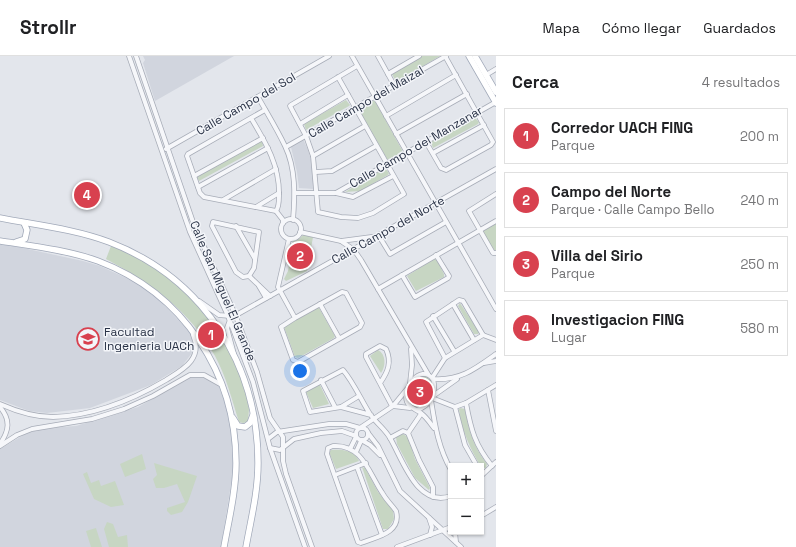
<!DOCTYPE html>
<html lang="es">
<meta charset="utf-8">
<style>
:root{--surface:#fff;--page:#f2f2f2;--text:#202124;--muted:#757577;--line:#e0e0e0;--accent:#d8414f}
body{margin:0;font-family:"Space Grotesk",sans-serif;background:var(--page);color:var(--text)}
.controls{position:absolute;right:12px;bottom:12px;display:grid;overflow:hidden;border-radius:0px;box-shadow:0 1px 3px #0004}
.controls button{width:36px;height:36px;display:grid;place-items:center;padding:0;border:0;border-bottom:1px solid var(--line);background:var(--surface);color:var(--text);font:20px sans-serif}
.you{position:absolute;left:300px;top:315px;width:14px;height:14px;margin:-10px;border:3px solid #fff;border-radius:50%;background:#1a73e8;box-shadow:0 0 0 6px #1a73e833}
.badge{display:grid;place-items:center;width:26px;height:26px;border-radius:50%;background:var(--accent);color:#fff;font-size:13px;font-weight:700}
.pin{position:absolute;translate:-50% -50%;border:2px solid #fff;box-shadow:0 1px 4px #0006}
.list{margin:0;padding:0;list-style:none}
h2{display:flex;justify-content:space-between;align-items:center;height:52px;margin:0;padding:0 16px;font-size:17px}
h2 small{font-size:13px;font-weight:400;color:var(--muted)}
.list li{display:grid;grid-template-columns:26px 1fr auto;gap:12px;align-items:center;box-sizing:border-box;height:56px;margin:0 8px 8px;padding:0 8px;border:1px solid var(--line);border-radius:0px}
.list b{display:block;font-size:15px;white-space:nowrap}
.list p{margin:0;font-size:13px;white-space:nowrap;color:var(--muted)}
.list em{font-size:13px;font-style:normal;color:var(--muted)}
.map{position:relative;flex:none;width:496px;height:491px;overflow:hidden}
header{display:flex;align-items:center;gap:24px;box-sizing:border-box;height:56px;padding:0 20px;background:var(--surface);border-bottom:1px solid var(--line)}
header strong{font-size:19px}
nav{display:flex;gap:22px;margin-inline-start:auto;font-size:14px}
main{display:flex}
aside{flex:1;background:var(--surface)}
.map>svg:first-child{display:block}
.built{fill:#d1d5de}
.green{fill:#c7d6c3}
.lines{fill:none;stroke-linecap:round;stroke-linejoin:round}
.minor-casing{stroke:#a7acb7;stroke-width:5.5}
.major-casing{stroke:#a1a9b9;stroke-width:7}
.minor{stroke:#f6f7fa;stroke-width:4}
.major{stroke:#fff;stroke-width:5.5}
.labels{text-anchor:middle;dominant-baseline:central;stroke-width:3;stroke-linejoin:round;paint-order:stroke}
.street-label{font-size:12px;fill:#293246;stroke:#f3f5f9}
.poi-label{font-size:12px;fill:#293246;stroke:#f3f5f9;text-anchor:start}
</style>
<header>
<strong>Strollr</strong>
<nav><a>Mapa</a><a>Cómo llegar</a><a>Guardados</a></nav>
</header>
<main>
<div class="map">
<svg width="496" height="491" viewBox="0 0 496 491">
<rect width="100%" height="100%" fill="#e3e6ec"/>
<g class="built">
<path d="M143,0H234L155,45L143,7L145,4Z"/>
<path d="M303,83L308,94L312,107L314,133L299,132L297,116L291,91Z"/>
<path d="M0,187L83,205L100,210L135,226L159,244L185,271L193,282L192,297L182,310L151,329L90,352L47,357L29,355L0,344Z"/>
<path d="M198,320L215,325L219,331L228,355L233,387V416L221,491H0V393L27,377L42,372L76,370L138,351L191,321Z"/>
</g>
<g class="green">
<path d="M422,0H440L398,25L395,24L392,18Z"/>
<path d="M346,44L350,49L349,50L306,74L304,68Z"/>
<path d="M372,44L375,45L402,94V97L390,104L387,103L359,54L360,51Z"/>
<path d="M474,61L479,66L478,68L433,92L431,86Z"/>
<path d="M262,84L263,90L199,125L197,121Z"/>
<path d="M385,112L389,117L388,119L360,135L345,136Z"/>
<path d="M496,166V194H493L483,177V175Z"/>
<path d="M304,178L313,181L307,215L286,225L284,223L288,215L293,185L299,183Z"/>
<path d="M111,190L138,201L161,216L194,244L220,276L244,328L249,353L248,366L243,367L239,366C232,344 226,320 215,300C190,255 150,226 106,203Z"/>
<path d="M434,203L437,204L444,218V221L416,235L407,220Z"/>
<path d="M460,247L479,276L478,278H474L458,250Z"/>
<path d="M317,252H319L335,280L334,282L298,302L295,301L284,271Z"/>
<path d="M378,294C386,298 386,310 381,317L370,300Z"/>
<path d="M425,320L431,325C432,337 428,347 416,351L410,346C408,335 412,322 425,320Z"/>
<path d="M318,329H320L329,348L313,352L306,336Z"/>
<path d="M460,352L465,353C468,373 474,392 487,408L486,412L481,411C471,394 461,374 459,353Z"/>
<path d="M403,378L408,381L415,403L430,432L429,434L415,422L397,388L396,381Z"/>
<path d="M331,394C342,393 354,394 359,405L336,413L329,396Z"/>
<path d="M142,398L146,413L125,421L120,408Z"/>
<path d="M154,407L197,420L188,446L182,456L171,459L167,455V452L185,446L177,428L164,432H156L153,423L157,419Z"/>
<path d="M362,411L365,412L378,436L393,455L394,463L388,473H383L382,470Z"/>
<path d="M87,416L91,427L99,424L101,430L115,425L124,449L111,451L94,443L83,418Z"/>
<path d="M107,466L113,468L118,481L127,479L128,491H109L104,473Z"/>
<path d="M96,472L102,491H91L86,475Z"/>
</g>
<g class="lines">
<g class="minor-casing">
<g id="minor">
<path d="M129,0L190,176L228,260L253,326L270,392L305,491"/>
<path d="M136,0L194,169L235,258L257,316L270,362L283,381V405L286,418L312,491"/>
<path d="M352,0L496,253"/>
<path d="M378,0L394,29"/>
<path d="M388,18L419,0"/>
<path d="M486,19L496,13"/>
<path d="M338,21L404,138L373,157L358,162L341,161L318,156L313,100L306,80L290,50L291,49L357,10"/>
<path d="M258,41C267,57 277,73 285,90C296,113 295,139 293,164"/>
<path d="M386,60L456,19"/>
<path d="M251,62C266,87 280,110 279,140C279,145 279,151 276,155L204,141L200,137L187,100L188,98L265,54"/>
<path d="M300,68L348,39"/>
<path d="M396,78L467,38"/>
<path d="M426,86L441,112L446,114L491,89L493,86L445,0"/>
<path d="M286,91L446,0"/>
<path d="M166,93L329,0"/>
<path d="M433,97L484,69"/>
<path d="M313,100L365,70"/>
<path d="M316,116L332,115L376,90"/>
<path d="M194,120L263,82"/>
<path d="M198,131L268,92"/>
<path d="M295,137H336L353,141L393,120"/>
<path d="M336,137L496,46"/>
<path d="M496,138L469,155L493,197H496"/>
<path d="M223,144L276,113"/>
<path d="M256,151L279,137"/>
<path d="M276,155L283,164V167"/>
<circle cx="291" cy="173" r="10"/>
<path d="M213,166L259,176L254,212L249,220L243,221L236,216L212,170Z"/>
<path d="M236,170L255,203"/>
<path d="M300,176L341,185L379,180L390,198L446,166"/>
<path d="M289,183L278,231L295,262L281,271L293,304L298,306L360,271L362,267L346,237L342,236L295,262"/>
<path d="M341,185L354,194L361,204L428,318"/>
<path d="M402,219L415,241L448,222L449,220L436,199"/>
<path d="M249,220L270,240"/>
<path d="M259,230L266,242"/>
<path d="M378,233L496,165"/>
<path d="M199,245L219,259L230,260"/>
<path d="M320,248L339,282"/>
<path d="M453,248L474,284"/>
<path d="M433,260L454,295"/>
<path d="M234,298L227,272L230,264L238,258L496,113"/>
<path d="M445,302L426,266L459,244L463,245L483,279"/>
<path d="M484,307L496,305"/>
<path d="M432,322L445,302L483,279L496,284"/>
<path d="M433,323C460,325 475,313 496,298"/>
<path d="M321,324L335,351"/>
<path d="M380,327C388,316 392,306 386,293L380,290L366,298V301L392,350"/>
<path d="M410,327L412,309L411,293"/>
<path d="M488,334L496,375"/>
<path d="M433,340L457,323"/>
<path d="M432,342L455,351L466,347L496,329"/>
<path d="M431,344C435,369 438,391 451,414"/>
<path d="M466,347C471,374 475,389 492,410"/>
<path d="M0,348C18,356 34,361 53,361C93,360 132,344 166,324C174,319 185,313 191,305C197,297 197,288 193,279"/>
<path d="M393,350L410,352"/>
<path d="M0,351C11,364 9,375 0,388"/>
<path d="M341,351L359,340"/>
<path d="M455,351L465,389L477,410"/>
<path d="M417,354C431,349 437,337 433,323C420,307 402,333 407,346C410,353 417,353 422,358C427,362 430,367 434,372"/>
<path d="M371,359L341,351L310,356L303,335L343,314C354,327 361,344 370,358C376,367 385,373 390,382C403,404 417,452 451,440"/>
<circle cx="362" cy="378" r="6"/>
<path d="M360,372L393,350L407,333"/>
<path d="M368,377L378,390L400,435L461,491"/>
<path d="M408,377L419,404L433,431V441"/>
<path d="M408,377L421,358"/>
<path d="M390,382L403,375L408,377"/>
<path d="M268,383L277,376L329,368H346L360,372"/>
<path d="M363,385L370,389L380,399"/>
<path d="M0,390L17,379L32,373L92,363L124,353L153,340L190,319H204L220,328"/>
<path d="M333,390C363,388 369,418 383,438C387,445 392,449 396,455C402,477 376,481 361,487L358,486L327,398L328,392Z"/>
<path d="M270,392L280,394L294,383L321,377L342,375L356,380"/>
<path d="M350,393L356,381"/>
<path d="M356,396L361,385"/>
<path d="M357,411L382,479"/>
<path d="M335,419L366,407"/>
<path d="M481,420L496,406"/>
<path d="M481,460L496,451"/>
<path d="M429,462L432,471L430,479"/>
<path d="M455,476L456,486"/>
<path d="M397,491L451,471"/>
</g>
</g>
<g class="major-casing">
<g id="major">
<path d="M469,0L496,47"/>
<path d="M475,0L496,36"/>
<path d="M0,162C36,169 74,173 109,186C203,222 258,308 258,407C258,436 251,463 246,491"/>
<path d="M0,185C32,190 67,194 98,205C183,237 236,317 236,407C236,435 229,463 224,491"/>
<path d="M16,186L25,183L27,174L24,167"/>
<path d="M233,362L238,370L245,371L250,367L253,359"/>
</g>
</g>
<use href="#minor" class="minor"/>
<use href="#major" class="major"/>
</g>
<defs>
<g id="school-ring" transform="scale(1.15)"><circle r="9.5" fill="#f3f5f9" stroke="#d8414f" stroke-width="1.5"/><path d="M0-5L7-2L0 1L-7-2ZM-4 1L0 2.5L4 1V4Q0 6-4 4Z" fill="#d8414f"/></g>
</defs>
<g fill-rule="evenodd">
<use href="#school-ring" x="88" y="283"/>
</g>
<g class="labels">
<g class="street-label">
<text transform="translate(366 46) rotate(-30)">Calle Campo del Maizal</text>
<text transform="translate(246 48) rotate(-30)">Calle Campo del Sol</text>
<text transform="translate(416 91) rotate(-30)">Calle Campo del Manzanar</text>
<text transform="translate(388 174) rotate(-29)">Calle Campo del Norte</text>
<text transform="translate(223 235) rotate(67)">Calle San Miguel El Grande</text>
</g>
<g class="poi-label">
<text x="104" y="276">Facultad<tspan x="104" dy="14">Ingenieria UACh</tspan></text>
</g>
</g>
</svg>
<div class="controls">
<button>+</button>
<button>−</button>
</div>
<div class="you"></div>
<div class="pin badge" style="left:211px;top:279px">1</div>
<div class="pin badge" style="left:300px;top:200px">2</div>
<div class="pin badge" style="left:420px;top:336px">3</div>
<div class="pin badge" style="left:87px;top:139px">4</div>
</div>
<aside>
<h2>Cerca<small>4 resultados</small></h2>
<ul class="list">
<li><span class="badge">1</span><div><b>Corredor UACH FING</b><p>Parque</p></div><em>200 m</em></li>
<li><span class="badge">2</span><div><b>Campo del Norte</b><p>Parque · Calle Campo Bello</p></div><em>240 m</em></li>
<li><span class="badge">3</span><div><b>Villa del Sirio</b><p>Parque</p></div><em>250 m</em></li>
<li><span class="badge">4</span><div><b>Investigacion FING</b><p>Lugar</p></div><em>580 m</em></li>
</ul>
</aside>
</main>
